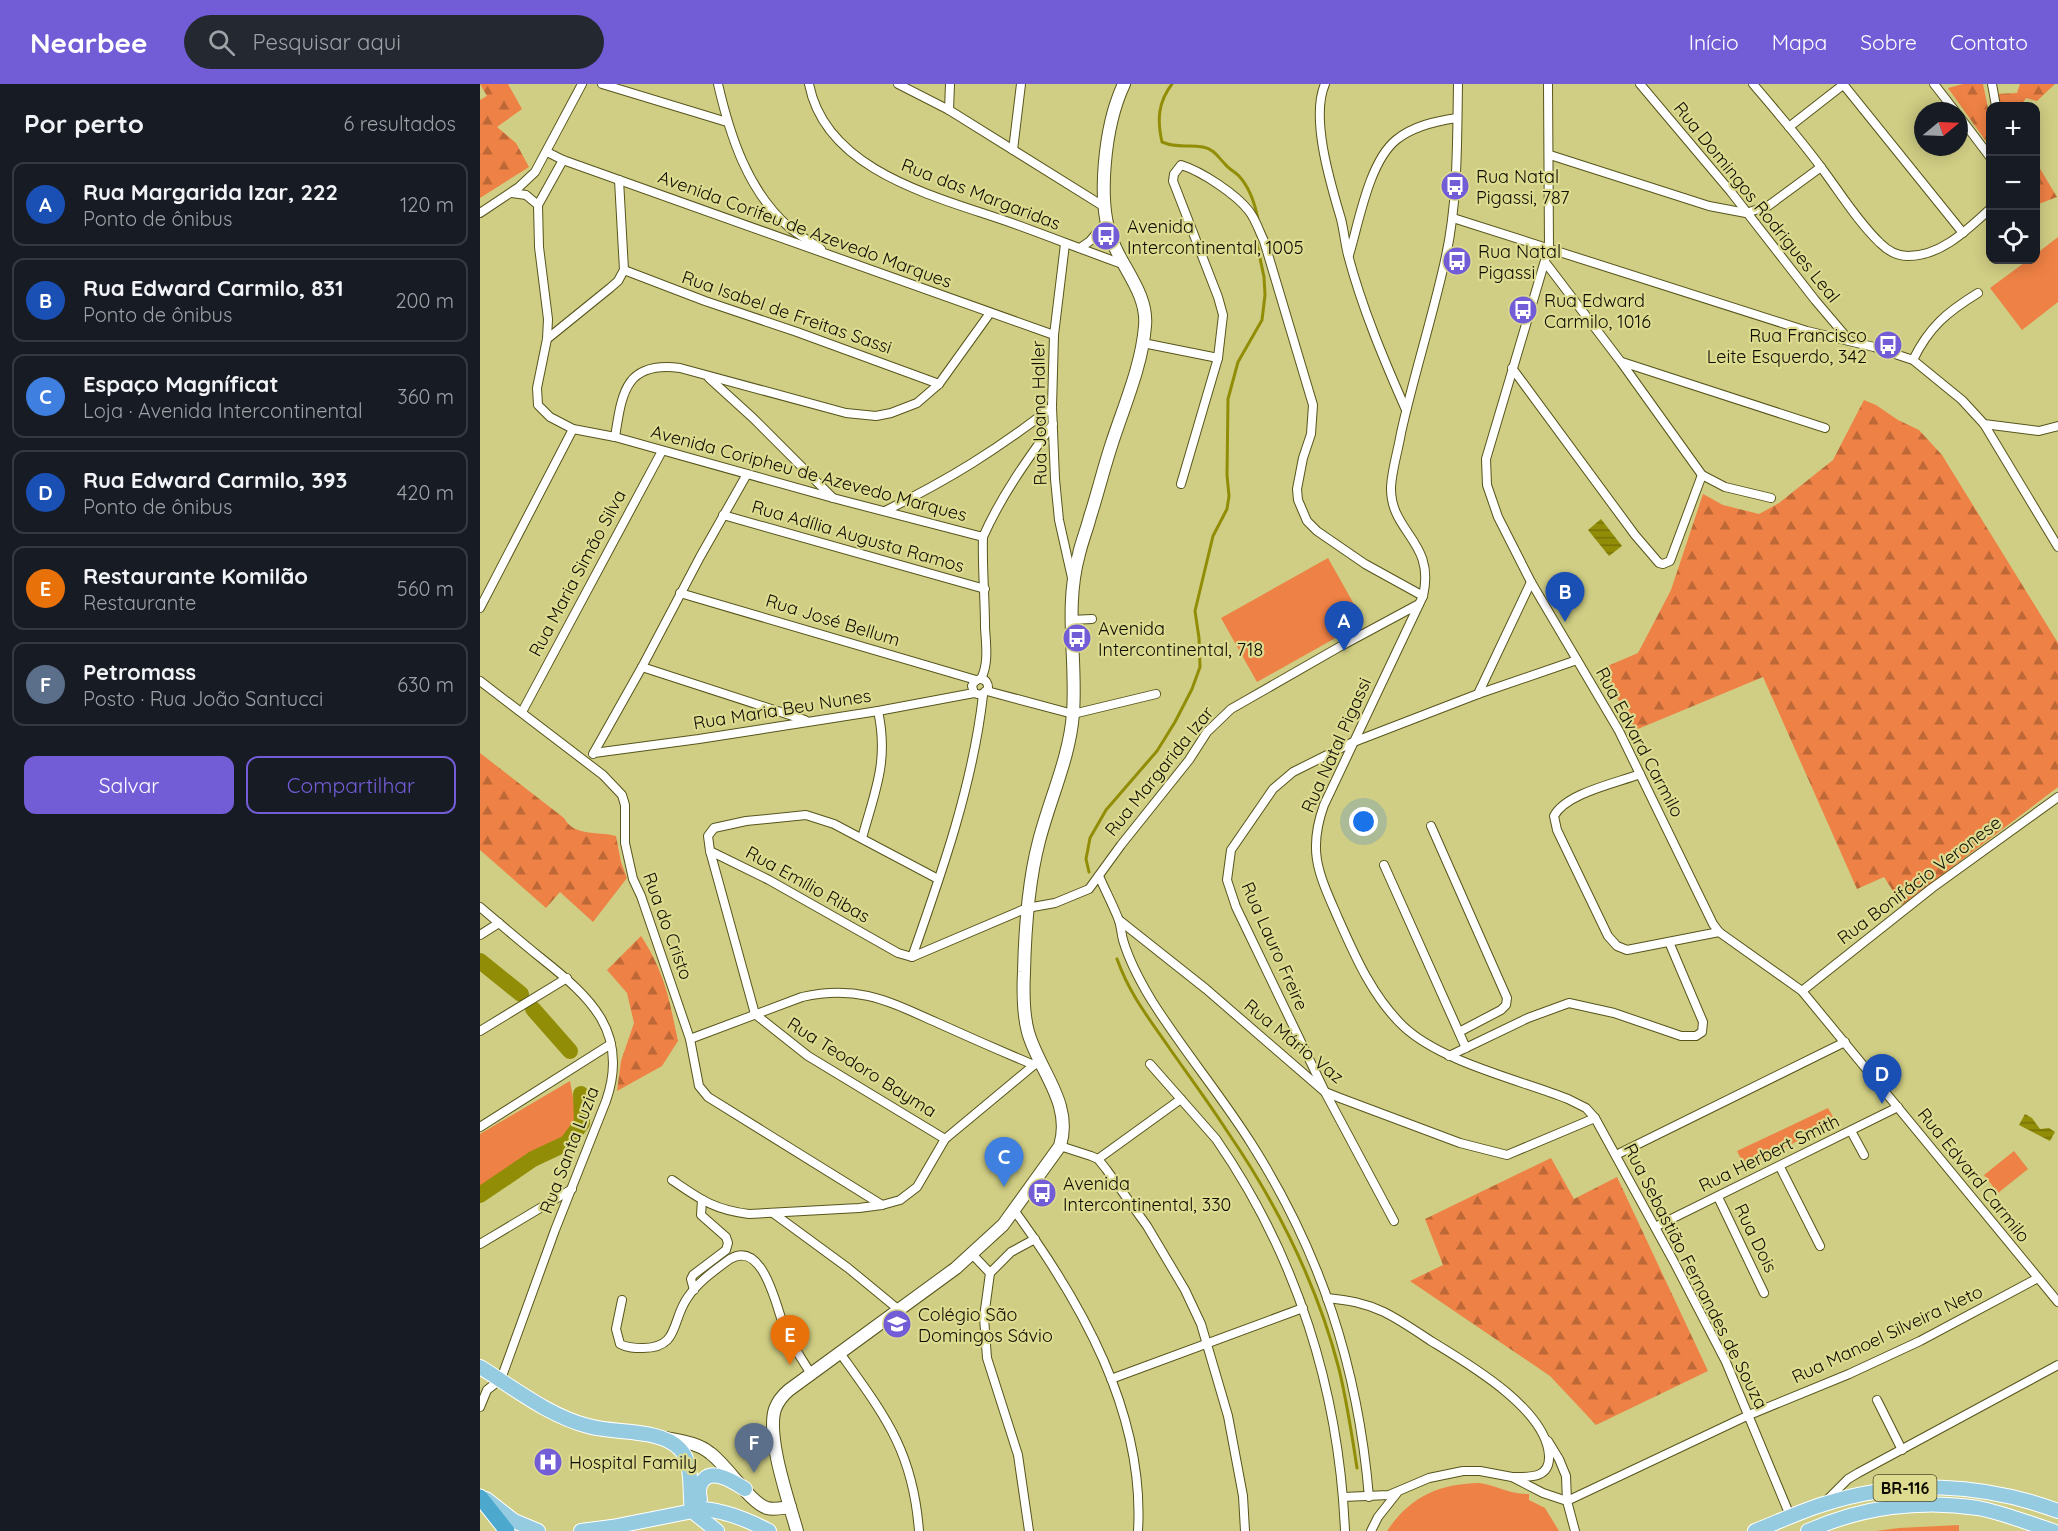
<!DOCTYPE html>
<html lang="pt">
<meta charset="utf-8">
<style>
:root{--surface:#171b24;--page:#242831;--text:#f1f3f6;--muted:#9ea1a6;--line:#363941;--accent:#735dd7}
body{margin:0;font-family:Quicksand,sans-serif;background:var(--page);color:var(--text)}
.controls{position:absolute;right:18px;top:18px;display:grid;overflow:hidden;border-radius:12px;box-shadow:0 3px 15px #0003}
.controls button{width:54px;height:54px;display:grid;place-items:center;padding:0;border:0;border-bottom:2px solid var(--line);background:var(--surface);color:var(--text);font:30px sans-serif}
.compass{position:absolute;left:1434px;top:18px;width:54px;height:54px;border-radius:50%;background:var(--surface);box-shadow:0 3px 15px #0003;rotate:71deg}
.you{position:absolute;left:884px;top:738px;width:21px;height:21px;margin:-15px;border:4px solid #fff;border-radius:50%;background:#1a73e8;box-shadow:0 0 0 9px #1a73e833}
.badge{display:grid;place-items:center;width:39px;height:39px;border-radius:50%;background:var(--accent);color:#fff;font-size:20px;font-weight:700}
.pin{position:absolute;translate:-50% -50px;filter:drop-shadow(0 2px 3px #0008)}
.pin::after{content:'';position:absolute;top:32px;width:21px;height:18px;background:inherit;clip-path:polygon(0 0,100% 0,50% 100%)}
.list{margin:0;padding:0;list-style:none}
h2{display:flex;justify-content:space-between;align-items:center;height:78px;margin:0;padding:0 24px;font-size:26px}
h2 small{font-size:20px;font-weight:400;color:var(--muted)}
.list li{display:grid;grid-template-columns:39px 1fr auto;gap:18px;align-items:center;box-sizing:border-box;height:84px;margin:0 12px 12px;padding:0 12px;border:2px solid var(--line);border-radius:12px}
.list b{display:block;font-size:22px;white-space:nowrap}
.list p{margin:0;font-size:20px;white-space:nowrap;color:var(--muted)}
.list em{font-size:20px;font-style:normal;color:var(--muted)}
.actions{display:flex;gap:12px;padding:18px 24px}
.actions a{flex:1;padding:14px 0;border:2px solid var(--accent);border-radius:12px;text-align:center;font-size:21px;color:var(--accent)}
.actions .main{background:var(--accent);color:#fff}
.icon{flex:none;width:33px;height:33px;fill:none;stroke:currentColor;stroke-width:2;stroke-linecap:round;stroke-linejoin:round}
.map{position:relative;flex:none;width:1578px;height:1447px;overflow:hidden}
header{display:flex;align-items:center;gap:36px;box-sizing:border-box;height:84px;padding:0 30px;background:var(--accent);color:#fff}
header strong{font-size:28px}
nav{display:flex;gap:33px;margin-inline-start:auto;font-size:21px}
.search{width:420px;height:54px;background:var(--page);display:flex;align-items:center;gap:15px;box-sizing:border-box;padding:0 21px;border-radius:33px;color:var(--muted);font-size:22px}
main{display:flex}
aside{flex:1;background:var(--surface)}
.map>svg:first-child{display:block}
.green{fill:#ee8145}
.forest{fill:url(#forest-firs)}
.water{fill:url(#water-rules)}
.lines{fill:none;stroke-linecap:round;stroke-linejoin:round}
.stream{stroke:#918d07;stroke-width:3}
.river{stroke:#918d07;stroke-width:16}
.street-casing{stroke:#57551c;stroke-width:10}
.secondary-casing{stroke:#57551c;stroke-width:14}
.primary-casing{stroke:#fff;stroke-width:16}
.highway-casing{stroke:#fff;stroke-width:17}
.street{stroke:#fff;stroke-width:8}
.secondary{stroke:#fff;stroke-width:12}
.primary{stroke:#94cbe1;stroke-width:14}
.highway{stroke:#4ca8cd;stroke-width:15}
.labels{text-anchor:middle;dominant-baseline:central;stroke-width:4.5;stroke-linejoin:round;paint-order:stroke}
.shield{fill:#dddb90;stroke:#4c4a2b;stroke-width:1.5}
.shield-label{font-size:16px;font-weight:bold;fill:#0e0c00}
.poi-label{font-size:18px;fill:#0e0c00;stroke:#dddb90;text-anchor:start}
.street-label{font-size:18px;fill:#0e0c00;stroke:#dddb90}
</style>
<header>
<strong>Nearbee</strong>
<div class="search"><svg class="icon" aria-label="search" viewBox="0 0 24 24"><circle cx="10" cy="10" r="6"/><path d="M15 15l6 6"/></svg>Pesquisar aqui</div>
<nav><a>Início</a><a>Mapa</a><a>Sobre</a><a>Contato</a></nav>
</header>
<main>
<aside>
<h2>Por perto<small>6 resultados</small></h2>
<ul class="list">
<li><span class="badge" style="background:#1a4fb4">A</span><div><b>Rua Margarida Izar, 222</b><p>Ponto de ônibus</p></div><em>120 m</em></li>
<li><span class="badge" style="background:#1a4fb4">B</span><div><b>Rua Edward Carmilo, 831</b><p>Ponto de ônibus</p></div><em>200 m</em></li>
<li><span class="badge" style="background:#3f7fe0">C</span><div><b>Espaço Magníficat</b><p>Loja · Avenida Intercontinental</p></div><em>360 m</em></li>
<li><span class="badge" style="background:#1a4fb4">D</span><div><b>Rua Edward Carmilo, 393</b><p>Ponto de ônibus</p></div><em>420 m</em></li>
<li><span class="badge" style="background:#e8710a">E</span><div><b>Restaurante Komilão</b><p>Restaurante</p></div><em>560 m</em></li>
<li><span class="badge" style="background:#5c6f8a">F</span><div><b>Petromass</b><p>Posto · Rua João Santucci</p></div><em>630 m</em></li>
</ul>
<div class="actions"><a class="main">Salvar</a><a>Compartilhar</a></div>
</aside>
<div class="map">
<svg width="1578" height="1447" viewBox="0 0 1578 1447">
<defs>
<pattern id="forest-firs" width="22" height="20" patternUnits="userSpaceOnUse" patternTransform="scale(1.5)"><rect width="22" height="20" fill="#ee8145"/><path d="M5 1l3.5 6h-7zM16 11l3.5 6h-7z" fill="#bf6837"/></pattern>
<pattern id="water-rules" width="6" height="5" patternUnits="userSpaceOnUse" patternTransform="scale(1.5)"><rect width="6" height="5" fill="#918d07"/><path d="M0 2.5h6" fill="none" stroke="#757206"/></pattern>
</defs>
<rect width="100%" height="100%" fill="#d0ce84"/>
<g class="green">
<path d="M1578,153V218L1542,246L1510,204L1548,176H1556V170Z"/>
<path d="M848,474L884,538L777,598L741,534Z"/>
<path d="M90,997L97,1035L87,1055L39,1080L0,1104V1050Z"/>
<path d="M1348,1024L1356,1038L1265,1083L1257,1067Z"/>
<path d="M1534,1067L1548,1085L1518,1109L1504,1091Z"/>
<path d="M999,1399C1016,1401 1031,1411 1049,1410V1416L1065,1424L1079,1447H907C930,1413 958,1400 999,1399Z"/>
<path d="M1479,1441V1447H1396L1419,1444Z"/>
</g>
<g class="forest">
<path d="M0,0H28L42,25L17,43L36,59L49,83L0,114V16L7,12Z"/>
<path d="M1483,0H1503L1510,34V63L1468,4Z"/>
<path d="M1540,0H1575L1557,17L1546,14L1541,22H1521L1518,10L1537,9Z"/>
<path d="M1556,78L1577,113L1556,121Z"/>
<path d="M1384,316L1396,321L1418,336L1439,346L1462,371L1578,559V703L1422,821L1404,793L1377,805L1283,593L1153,647L1123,584L1158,569L1191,506L1223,410L1243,421L1279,430L1299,419L1353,376Z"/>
<path d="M0,669L84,734C94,753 118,747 136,752L141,778L147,794L113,838L80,808L66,824L0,766Z"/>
<path d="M161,852C185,889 189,914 198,957L182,982L137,1007L141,977L154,939L147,909L127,886Z"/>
<path d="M1071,1074L1094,1115L1137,1093L1228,1287L1116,1341L1070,1292L930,1197L963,1181L945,1135Z"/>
</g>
<g class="water">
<path d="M1121,435L1142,462L1129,472L1108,446Z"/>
<path d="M1545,1030L1552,1034L1560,1045L1569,1044L1575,1048L1570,1057L1539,1041Z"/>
</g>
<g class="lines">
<g class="stream">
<path d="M692,0C678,18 677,36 682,58C699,65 707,60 723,63C734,65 738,73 745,80C749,85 755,88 759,92C770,104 775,120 778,135"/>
<path d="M609,788L606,775L610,754L626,726L677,667L695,638L712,605L720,583L719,554L715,527L733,452L747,425L749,412L747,391L748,315L758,278L782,236L785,211L784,193L777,160"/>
<path d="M637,875C650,911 668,933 690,965C709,992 729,1019 747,1047C797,1120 837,1200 859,1285C867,1318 872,1351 877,1384"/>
</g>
<g class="river">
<path d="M0,877L41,910"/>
<path d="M53,925L90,967"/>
<path d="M0,1111L53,1075L87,1059L102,1039L101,1010"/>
</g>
<g class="street-casing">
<g id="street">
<path d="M122,0L247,38"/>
<path d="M238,0C250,52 268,108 310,144C320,152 331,158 341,165"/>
<path d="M329,0C346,88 458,113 529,138C568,152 606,167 645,181"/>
<path d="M418,0L469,26L623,122"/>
<path d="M845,0C830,34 851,101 861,135C864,147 865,159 868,171C882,224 904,276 926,326"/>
<path d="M978,0C977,57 978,116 966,172C953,232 934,290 921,349C918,367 912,385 911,403C910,449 956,457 943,512L844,721C827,768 839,790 858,834C875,872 892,912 923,942C961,978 1040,996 1088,1015L1106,1024L1115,1034L1194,1178L1246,1278L1311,1434"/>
<path d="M1068,0L1069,163L1006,375L1007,401L1018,433L1051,498L1139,647L1233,840L1239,848L1322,907L1578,1218"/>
<path d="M1160,0L1251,108L1335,216L1369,256"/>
<path d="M1273,0C1297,28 1321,56 1343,86C1361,110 1378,138 1400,159C1407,166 1417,172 1428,172C1461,172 1487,146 1510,125"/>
<path d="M1363,0L1483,149"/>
<path d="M1454,0L1475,27"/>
<path d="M1512,0L1516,22"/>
<path d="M469,26L470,0"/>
<path d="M1479,32L1510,73"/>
<path d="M1309,43L1364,0"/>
<path d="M533,66L541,0"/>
<path d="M67,68L83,76L574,251"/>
<path d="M1070,71L1229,122L1266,129L1288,122L1341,83"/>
<path d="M32,109L46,111L58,121L59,163L68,235L67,255L57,304L58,321L70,333L93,345L135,353L353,414L503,453C521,412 547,376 573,340"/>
<path d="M58,121L83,76"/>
<path d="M0,129L39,103L55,88L102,0"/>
<path d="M973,134L1327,247L1394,263L1433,276L1482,316L1504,340L1578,463"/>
<path d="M585,160L574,251L572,323L575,395L579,436L592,494"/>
<path d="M600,164L610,157L626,138"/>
<path d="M869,171C879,138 889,78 916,56C933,42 956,37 977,34"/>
<path d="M1065,178L1141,278L1222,391L1245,403L1291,414"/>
<path d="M144,186L225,217L317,248L459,300"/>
<path d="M67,255L130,204L138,197L144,186L139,96"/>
<path d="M663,259L738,274"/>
<path d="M1433,276C1449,243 1467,228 1498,209"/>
<path d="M1142,278L1345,344"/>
<path d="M1032,284L1155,451L1179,479L1183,480L1190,477L1222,391"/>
<path d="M229,294L273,334L353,414"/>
<path d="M1504,340L1559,347L1578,342"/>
<path d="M135,353C142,309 145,277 200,284L366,329L396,332L411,329L437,319L459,300L510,229"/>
<path d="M701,400L738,274L743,231L738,213L693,97L694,90L701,81C721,87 756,110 769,127C776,136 779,147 784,157L833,321L831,350L823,374L817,405L818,416L827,437L837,447L885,480L943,512"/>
<path d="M405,427C468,396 517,366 572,323"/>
<path d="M243,431L505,505"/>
<path d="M200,509L496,596"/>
<path d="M0,524L93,345"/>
<path d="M590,536L612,535"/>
<path d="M162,583L325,636"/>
<path d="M501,595C509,579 506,561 505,543C505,513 502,483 503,453"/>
<path d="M0,597L123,691L142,711L145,721V759L153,795L161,812L210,955L219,1002L228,1013L402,1121"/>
<path d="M507,607L593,630L676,610"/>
<path d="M998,610L1051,498"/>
<path d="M42,628L182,367"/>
<path d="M114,669L219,655L398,627L494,609L501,611L508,605C509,594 497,591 492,602L494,609"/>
<path d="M113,670L162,583L220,473L267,390"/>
<path d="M1160,690C1137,699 1086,709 1074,732L1077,746L1128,852L1137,862L1147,866L1239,848"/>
<path d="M951,742L1027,914L1026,921L1021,926L979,948"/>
<path d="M382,754C395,707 409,677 398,627"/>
<path d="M230,767L289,796L418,869L432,873L547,824L575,819L609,805L641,761L709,676L727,648L751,625L861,562L939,520"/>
<path d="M904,781L986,964"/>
<path d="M619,792C625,806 632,819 638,834C641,841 641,848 643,856C649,876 661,899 672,917C703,966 740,1010 771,1059C841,1169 878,1283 889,1413"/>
<path d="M458,795L354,740L326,731L266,737L234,744L228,752L230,767L275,930L328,972L465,1055"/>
<path d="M0,823C20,840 40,857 61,874C110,913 150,948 126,1017L75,1146L21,1295L7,1306L0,1323"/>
<path d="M639,836L726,905L845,1008L860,1014L980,1059L1027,1071L1115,1034"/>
<path d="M0,851L19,839"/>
<path d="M432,873C462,788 493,700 503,611"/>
<path d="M1322,907L1452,804L1578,713"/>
<path d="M0,947L87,894"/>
<path d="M210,955L322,913C379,900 410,918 460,940C491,954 523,968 554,981L557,980"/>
<path d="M969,972L1048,934L1089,919L1134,929L1201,952H1216L1222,948L1223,938L1189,858"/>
<path d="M670,980L736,1055C817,1172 859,1306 865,1447"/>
<path d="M0,1043L131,960"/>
<path d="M1371,1047L1384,1071"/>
<path d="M580,1062L611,1072L618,1075L626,1085L667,1142L705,1206L721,1240L748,1332L763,1412L765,1447"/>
<path d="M1136,1071L1365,958"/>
<path d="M618,1075L701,1015"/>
<path d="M1300,1083L1340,1162"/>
<path d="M192,1096C220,1115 234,1126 269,1130L379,1124L402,1121L420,1116L437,1103L465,1055L554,981"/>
<path d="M1238,1113L1284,1209"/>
<path d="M534,1126C601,1218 665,1329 658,1447"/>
<path d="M293,1129L368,1184L419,1226"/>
<path d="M914,1137L845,1008L756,823L747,796L751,766L793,705L813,688L871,659L998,610L1097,576"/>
<path d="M1175,1143L1418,1023"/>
<path d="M0,1160L92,1105"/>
<path d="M492,1170L510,1189L504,1233L507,1274L538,1371L549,1447"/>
<path d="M510,1189L531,1168L555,1155"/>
<path d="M214,1206L211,1195L213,1191L246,1166L248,1159L246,1153L221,1131L222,1116"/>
<path d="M847,1214C868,1216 885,1219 904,1228C920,1236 936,1247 951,1257C987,1279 1067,1325 1069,1372C1070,1395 1049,1393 1032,1393"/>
<path d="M142,1216L136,1245L140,1260C147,1264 155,1264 163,1264C200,1264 191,1236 208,1213C218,1198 235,1186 250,1175C284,1155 297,1226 305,1246C312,1261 322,1275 331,1290"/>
<path d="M360,1269C405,1332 433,1367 439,1447"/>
<path d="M631,1295L823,1224"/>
<path d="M1397,1316L1422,1366"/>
<path d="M1068,1357L1079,1375L1086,1392L1087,1417L1095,1447"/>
<path d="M863,1413L909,1411L949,1394L983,1387H1000L1032,1393L1063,1409L1087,1417"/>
<path d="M1087,1417L1269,1331L1369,1290L1440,1257L1558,1194"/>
<path d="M1344,1419L1368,1395L1378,1389L1578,1281"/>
<path d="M891,1447L898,1433L917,1409"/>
</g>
</g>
<g class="secondary-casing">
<g id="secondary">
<path d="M186,1354C201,1357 218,1359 230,1369C247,1381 270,1419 287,1424C294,1426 302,1424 310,1423"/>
<path d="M317,1447C309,1418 286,1353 295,1325C298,1317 303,1311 309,1306L476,1184L523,1141L580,1062C593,1019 559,987 548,948C543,929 543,908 544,888C545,844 548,799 559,757C570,714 590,673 593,629C597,575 584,524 599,470C602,457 607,445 610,433C618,408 624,383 632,359C644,322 662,281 665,242C668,212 645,187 634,161C615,121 625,40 644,0"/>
</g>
</g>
<g class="primary-casing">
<g id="primary">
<path d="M0,1283C34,1304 69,1332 108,1342C135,1350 180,1344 200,1365C214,1380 209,1408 212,1427"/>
<path d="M6,1415L34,1437L58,1447"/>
<path d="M220,1415C216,1400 225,1387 242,1393C250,1395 257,1400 265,1405"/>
<path d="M212,1427L237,1447"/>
<path d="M101,1447L132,1443L223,1425C247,1427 268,1436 289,1447"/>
<path d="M1275,1447C1298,1438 1321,1427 1344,1420C1421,1395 1503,1399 1578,1427"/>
<path d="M1328,1447C1381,1423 1441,1415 1498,1424C1524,1429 1548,1439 1573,1447"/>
</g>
</g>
<g class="highway-casing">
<path id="highway" d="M0,1413L27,1447"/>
</g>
<use href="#street" class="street"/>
<use href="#secondary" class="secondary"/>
<use href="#primary" class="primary"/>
<use href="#highway" class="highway"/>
</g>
<defs>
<g id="bus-disc" transform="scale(1.5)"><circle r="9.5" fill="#735dd7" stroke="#dddb90"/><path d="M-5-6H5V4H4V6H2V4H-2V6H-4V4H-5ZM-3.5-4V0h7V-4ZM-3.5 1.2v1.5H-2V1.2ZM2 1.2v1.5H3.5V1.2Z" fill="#fff"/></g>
<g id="school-disc" transform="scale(1.5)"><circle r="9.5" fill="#735dd7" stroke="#dddb90"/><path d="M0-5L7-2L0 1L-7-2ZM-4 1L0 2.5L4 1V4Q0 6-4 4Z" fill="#fff"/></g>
<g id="hospital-disc" transform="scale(1.5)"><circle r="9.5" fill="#735dd7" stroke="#dddb90"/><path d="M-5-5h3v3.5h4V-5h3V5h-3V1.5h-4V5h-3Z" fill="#fff"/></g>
</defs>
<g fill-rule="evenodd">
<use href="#bus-disc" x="975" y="102"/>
<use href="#bus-disc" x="626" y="152"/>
<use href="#bus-disc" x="977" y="177"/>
<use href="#bus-disc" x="1043" y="226"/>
<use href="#bus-disc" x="1408" y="261"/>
<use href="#bus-disc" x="597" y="554"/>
<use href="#bus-disc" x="562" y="1109"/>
<use href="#school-disc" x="417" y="1240"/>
<use href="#hospital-disc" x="68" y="1378"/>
</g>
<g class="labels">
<rect class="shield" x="1393.5" y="1391" width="63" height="26" rx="4.5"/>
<g class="shield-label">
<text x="1425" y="1404">BR-116</text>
</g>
<g class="poi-label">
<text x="996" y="92">Rua Natal<tspan x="996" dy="21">Pigassi, 787</tspan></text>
<text x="647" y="142">Avenida<tspan x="647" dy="21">Intercontinental, 1005</tspan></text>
<text x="998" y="167">Rua Natal<tspan x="998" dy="21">Pigassi</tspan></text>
<text x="1064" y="216">Rua Edward<tspan x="1064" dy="21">Carmilo, 1016</tspan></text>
<text x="1387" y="251" text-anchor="end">Rua Francisco<tspan x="1387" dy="21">Leite Esquerdo, 342</tspan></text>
<text x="618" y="544">Avenida<tspan x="618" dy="21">Intercontinental, 718</tspan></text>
<text x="583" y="1099">Avenida<tspan x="583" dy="21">Intercontinental, 330</tspan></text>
<text x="438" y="1230">Colégio São<tspan x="438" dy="21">Domingos Sávio</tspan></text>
<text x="89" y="1378">Hospital Family</text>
</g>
<g class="street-label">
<text transform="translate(501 110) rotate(21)">Rua das Margaridas</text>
<text transform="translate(1277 118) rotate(51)">Rua Domingos Rodrigues Leal</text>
<text transform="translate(325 145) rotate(20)">Avenida Corifeu de Azevedo Marques</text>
<text transform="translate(307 228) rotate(19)">Rua Isabel de Freitas Sassi</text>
<text transform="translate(559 329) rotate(-91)">Rua Joana Haller</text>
<text transform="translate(329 389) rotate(15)">Avenida Coripheu de Azevedo Marques</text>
<text transform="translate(378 452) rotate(16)">Rua Adília Augusta Ramos</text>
<text transform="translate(97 489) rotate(-62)">Rua Maria Simão Silva</text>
<text transform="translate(353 536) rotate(17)">Rua José Bellum</text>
<text transform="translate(302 625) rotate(-9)">Rua Maria Beu Nunes</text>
<text transform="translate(1160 658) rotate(62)">Rua Edvard Carmilo</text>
<text transform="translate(856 661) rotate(-66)">Rua Natal Pigassi</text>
<text transform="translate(679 687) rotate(-51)">Rua Margarida Izar</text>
<text transform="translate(1439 796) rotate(-37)">Rua Bonifácio Veronese</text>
<text transform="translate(328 800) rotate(29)">Rua Emílio Ribas</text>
<text transform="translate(188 842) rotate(70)">Rua do Cristo</text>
<text transform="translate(795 862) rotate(66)">Rua Lauro Freire</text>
<text transform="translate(814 957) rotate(39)">Rua Mário Vaz</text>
<text transform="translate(382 983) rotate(32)">Rua Teodoro Bayma</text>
<text transform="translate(89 1066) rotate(-69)">Rua Santa Luzia</text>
<text transform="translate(1289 1069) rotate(-26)">Rua Herbert Smith</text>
<text transform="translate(1494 1091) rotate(51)">Rua Edvard Carmilo</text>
<text transform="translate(1276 1154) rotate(64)">Rua Dois</text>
<text transform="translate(1216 1192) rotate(63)">Rua Sebastião Fernandes de Souza</text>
<text transform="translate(1407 1250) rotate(-25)">Rua Manoel Silveira Neto</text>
</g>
</g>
</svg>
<div class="controls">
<button>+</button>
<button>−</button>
<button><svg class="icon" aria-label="locate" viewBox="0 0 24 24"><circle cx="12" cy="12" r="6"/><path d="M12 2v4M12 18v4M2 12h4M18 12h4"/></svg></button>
</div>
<svg class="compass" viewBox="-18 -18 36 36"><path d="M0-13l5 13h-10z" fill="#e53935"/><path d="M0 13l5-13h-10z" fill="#9ea1a6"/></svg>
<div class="you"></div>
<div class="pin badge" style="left:864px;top:567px;background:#1a4fb4">A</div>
<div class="pin badge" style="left:1085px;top:538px;background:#1a4fb4">B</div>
<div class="pin badge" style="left:524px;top:1103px;background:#3f7fe0">C</div>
<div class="pin badge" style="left:1402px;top:1020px;background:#1a4fb4">D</div>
<div class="pin badge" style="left:310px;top:1281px;background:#e8710a">E</div>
<div class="pin badge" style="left:274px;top:1389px;background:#5c6f8a">F</div>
</div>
</main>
